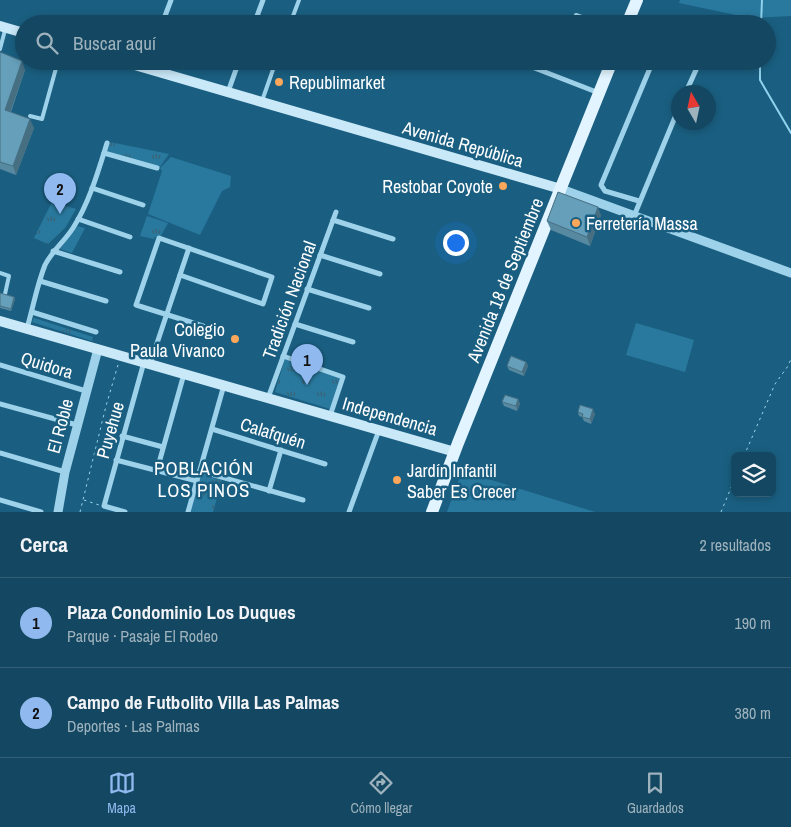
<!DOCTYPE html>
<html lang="es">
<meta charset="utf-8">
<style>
:root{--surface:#144761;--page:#1d4e67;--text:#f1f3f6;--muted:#9db2bd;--line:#335f76;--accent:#90b9f0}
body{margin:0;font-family:"Archivo Narrow",sans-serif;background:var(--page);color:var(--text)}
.controls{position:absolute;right:15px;bottom:15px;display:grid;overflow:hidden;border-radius:8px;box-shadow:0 2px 8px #0003}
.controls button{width:45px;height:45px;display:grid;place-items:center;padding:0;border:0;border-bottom:1px solid var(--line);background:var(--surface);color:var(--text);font:25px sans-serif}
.compass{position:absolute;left:671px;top:85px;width:45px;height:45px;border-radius:50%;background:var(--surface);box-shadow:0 2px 8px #0003;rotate:351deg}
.you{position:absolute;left:455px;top:242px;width:18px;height:18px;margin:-12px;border:4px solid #fff;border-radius:50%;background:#1a73e8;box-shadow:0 0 0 8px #1a73e833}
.badge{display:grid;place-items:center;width:32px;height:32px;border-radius:50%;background:var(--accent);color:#111;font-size:16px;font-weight:700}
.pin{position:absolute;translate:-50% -41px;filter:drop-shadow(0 1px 2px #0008)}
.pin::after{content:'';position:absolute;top:26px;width:18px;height:15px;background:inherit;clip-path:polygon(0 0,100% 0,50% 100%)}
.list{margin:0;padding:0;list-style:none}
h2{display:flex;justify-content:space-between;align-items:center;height:65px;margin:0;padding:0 20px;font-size:21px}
h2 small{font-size:16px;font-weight:400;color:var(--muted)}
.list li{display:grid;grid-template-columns:32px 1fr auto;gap:15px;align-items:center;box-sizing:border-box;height:90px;padding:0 20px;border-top:1px solid var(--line)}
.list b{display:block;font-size:19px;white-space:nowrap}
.list p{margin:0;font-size:16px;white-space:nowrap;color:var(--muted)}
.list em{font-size:16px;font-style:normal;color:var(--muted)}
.icon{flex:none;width:28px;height:28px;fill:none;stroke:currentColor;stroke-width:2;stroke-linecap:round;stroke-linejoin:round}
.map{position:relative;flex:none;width:791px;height:512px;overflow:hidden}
.search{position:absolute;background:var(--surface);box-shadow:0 2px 8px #0003;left:15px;right:15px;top:15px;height:55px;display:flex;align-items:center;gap:12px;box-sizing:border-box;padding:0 18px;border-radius:28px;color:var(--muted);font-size:19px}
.sheet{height:245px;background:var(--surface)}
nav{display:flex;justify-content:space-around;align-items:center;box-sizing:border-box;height:70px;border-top:1px solid var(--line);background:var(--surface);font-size:14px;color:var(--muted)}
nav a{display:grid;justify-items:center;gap:2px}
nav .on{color:var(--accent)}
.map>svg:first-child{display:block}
.grass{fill:#29799e}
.park{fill:url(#park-tufts)}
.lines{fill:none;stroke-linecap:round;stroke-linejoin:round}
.stream{stroke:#90d1ed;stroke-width:2}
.path{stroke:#9ed2ea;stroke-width:1;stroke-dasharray:2.5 4;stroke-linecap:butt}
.service{stroke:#9ed2ea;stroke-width:4}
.minor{stroke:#9ed2ea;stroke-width:5}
.tertiary{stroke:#9ed2ea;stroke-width:9}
.secondary{stroke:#c9e8f8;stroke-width:10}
.primary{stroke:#e1f4ff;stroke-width:12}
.wall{fill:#5789a0}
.shaded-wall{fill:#476f82}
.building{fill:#659fba;stroke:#476f82}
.poi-dot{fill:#fca75a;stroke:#1a5f81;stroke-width:2}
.labels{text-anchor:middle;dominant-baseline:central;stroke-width:5;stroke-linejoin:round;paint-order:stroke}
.poi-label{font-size:18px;fill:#fff;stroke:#1a5f81;text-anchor:start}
.street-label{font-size:18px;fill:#fff;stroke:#1a5f81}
.neighbourhood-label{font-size:19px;letter-spacing:1px;fill:#fff;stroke:#1a5f81}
</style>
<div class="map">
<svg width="791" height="512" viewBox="0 0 791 512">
<defs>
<pattern id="park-tufts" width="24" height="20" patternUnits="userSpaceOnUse" patternTransform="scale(1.25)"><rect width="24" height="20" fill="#29799e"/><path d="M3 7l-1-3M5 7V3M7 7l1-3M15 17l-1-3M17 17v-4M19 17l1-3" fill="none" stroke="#3a6275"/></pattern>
</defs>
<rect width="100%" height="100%" fill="#1a5f81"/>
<g class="grass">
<path d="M680,0H791V16L750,18L679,3Z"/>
<path d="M171,157L231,176L230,187L222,191L200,235L148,214L162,171L160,168Z"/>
<path d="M636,323L694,340L685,372L626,355Z"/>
<path d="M462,471L595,512H447Z"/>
</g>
<g class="park">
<path d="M110,142L169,154L159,168L107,153V146Z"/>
<path d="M52,202L76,209L65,228L48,244L34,238Z"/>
<path d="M147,216L168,223L159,239L155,237L154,239L140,236Z"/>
<path d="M77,226L85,228L72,253L60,249Z"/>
<path d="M34,318L93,337L92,341L32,322Z"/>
<path d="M285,359L340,377L330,409L275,392Z"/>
<path d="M201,474L222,480L213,512H190Z"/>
</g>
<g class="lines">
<g class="stream">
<path d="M761,24L762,0"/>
<path d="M760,61V80L791,133"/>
</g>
<g class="path">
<path d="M744,456L775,384L788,366L791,359"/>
<path d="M84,500L99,505"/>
<path d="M80,512L106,406L118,365"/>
<path d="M721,512L735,478"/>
</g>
<g class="service">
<path d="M576,15L601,24"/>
<path d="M290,24L299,0"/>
<path d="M0,49L5,30"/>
<path d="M33,62V61"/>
<path d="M262,101L276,61"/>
<path d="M30,116L42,119L58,61"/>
<path d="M0,273L9,276L5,294"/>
</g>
<g class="minor">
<path d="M162,24L171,0"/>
<path d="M254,24L263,0"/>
<path d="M532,67L599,93"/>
<path d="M228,92L239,61"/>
<path d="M686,92L700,61"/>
<path d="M104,153L157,168"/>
<path d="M92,188L143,205"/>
<path d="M639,201L605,191L601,185L653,61"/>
<path d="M634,216L678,110"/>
<path d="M78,219L130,237"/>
<path d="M333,220L393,239"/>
<path d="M53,251L120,272"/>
<path d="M320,255L380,274"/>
<path d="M180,275L263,304L272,277L159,238L136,305L203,326"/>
<path d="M40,281L106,301"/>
<path d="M307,289L369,308"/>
<path d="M32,312L96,332"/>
<path d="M295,324L353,342"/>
<path d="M27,328C33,308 37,285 45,265C52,251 64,242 73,228C89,203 98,172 107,143"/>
<path d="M283,356L343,377L330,416"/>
<path d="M150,364L189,248"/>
<path d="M0,365L86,391"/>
<path d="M268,398L336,212"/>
<path d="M0,404L77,425"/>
<path d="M212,429L325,464"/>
<path d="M122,436L163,447"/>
<path d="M0,453L65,472"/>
<path d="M116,460L197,481"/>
<path d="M157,470L184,374"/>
<path d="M200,471L303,500"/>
<path d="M269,491L281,450"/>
<path d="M0,500L41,512"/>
<path d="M125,512L104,506L144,362"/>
<path d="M188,512L224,385"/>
<path d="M349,512L379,430"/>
</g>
<g class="tertiary">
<path d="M561,189L791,273"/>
<path d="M58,512L65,472L98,349"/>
</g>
<g class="secondary">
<path d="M0,26L24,33"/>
<path d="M121,61L561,189"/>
<path d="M0,321L455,452"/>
</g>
<g class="primary">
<path d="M627,24L637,0"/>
<path d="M432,512L458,443L612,61"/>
</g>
</g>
<g class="wall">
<path d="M0,52L25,70L11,112L34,128L16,175L0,169Z"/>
<path d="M601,215L590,246L551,230L547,221Z"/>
<path d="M0,293L14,297L15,299L11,311L0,308Z"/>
<path d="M526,362L528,366L524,376L509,370L507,366Z"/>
<path d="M518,399L520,404L517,411L504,406L502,402Z"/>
<path d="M578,412L595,414L591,424L584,421L582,417L579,416Z"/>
</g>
<g class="shaded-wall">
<path d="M22,61L25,70L8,118L5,110Z"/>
<path d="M30,119L34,128L16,175L13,166Z"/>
<path d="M598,207L601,215L590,246L587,237Z"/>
<path d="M14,297L15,299L11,311V309Z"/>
<path d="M526,362L528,366L524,376L522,372Z"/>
<path d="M518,399L520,404L517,411L516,406Z"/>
<path d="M593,409L595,414L591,424L590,419Z"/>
</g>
<g class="building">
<path d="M0,52L22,61L5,110L30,119L13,166L0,162Z"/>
<path d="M558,192L598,207L587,237L547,221Z"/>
<path d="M0,293L14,297L11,309L0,306Z"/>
<path d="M511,356L526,362L522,372L507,366Z"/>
<path d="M505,395L518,399L516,406L502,402Z"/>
<path d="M580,405L593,409L590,419L582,417L583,414L578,412Z"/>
</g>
<g class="poi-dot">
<circle cx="279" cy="82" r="5"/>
<circle cx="503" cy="186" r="5"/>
<circle cx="576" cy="223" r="5"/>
<circle cx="235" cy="339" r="5"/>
<circle cx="397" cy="480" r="5"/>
</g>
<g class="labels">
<g class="poi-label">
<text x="289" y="82">Republimarket</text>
<text x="493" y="186" text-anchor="end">Restobar Coyote</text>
<text x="586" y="223">Ferretería Massa</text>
<text x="225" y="329" text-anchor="end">Colegio<tspan x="225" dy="21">Paula Vivanco</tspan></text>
<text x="407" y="470">Jardín Infantil<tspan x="407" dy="21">Saber Es Crecer</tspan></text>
</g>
<g class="street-label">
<text transform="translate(463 144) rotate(16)">Avenida República</text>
<text transform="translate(505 280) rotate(-68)">Avenida 18 de Septiembre</text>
<text transform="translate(289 300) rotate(-70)">Tradición Nacional</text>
<text transform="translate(47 365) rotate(17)">Quidora</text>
<text transform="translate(390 416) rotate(16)">Independencia</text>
<text transform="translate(60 426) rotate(-75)">El Roble</text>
<text transform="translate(110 430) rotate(-74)">Puyehue</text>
<text transform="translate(273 433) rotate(17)">Calafquén</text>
</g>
<g class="neighbourhood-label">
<text x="204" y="468">POBLACIÓN<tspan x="204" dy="22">LOS PINOS</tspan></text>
</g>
</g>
</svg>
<div class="controls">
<button><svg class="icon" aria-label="layers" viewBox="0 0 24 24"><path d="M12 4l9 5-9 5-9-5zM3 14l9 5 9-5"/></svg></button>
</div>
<svg class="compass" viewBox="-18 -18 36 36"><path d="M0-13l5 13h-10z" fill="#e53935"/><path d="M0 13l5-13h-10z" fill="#9db2bd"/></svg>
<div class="you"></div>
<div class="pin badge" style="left:307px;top:385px">1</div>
<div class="pin badge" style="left:60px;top:214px">2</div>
<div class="search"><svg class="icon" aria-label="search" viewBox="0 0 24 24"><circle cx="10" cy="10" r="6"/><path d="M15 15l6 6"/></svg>Buscar aquí</div>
</div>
<section class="sheet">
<h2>Cerca<small>2 resultados</small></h2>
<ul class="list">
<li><span class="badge">1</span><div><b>Plaza Condominio Los Duques</b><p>Parque · Pasaje El Rodeo</p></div><em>190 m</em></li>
<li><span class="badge">2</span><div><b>Campo de Futbolito Villa Las Palmas</b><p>Deportes · Las Palmas</p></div><em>380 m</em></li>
</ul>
</section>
<nav>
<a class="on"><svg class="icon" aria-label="map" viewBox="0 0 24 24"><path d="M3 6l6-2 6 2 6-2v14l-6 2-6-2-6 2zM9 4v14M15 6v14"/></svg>Mapa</a>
<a><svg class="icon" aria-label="directions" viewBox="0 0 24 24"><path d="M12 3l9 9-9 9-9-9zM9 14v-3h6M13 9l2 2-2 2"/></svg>Cómo llegar</a>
<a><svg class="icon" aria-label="saved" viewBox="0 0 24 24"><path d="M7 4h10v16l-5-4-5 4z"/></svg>Guardados</a>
</nav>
